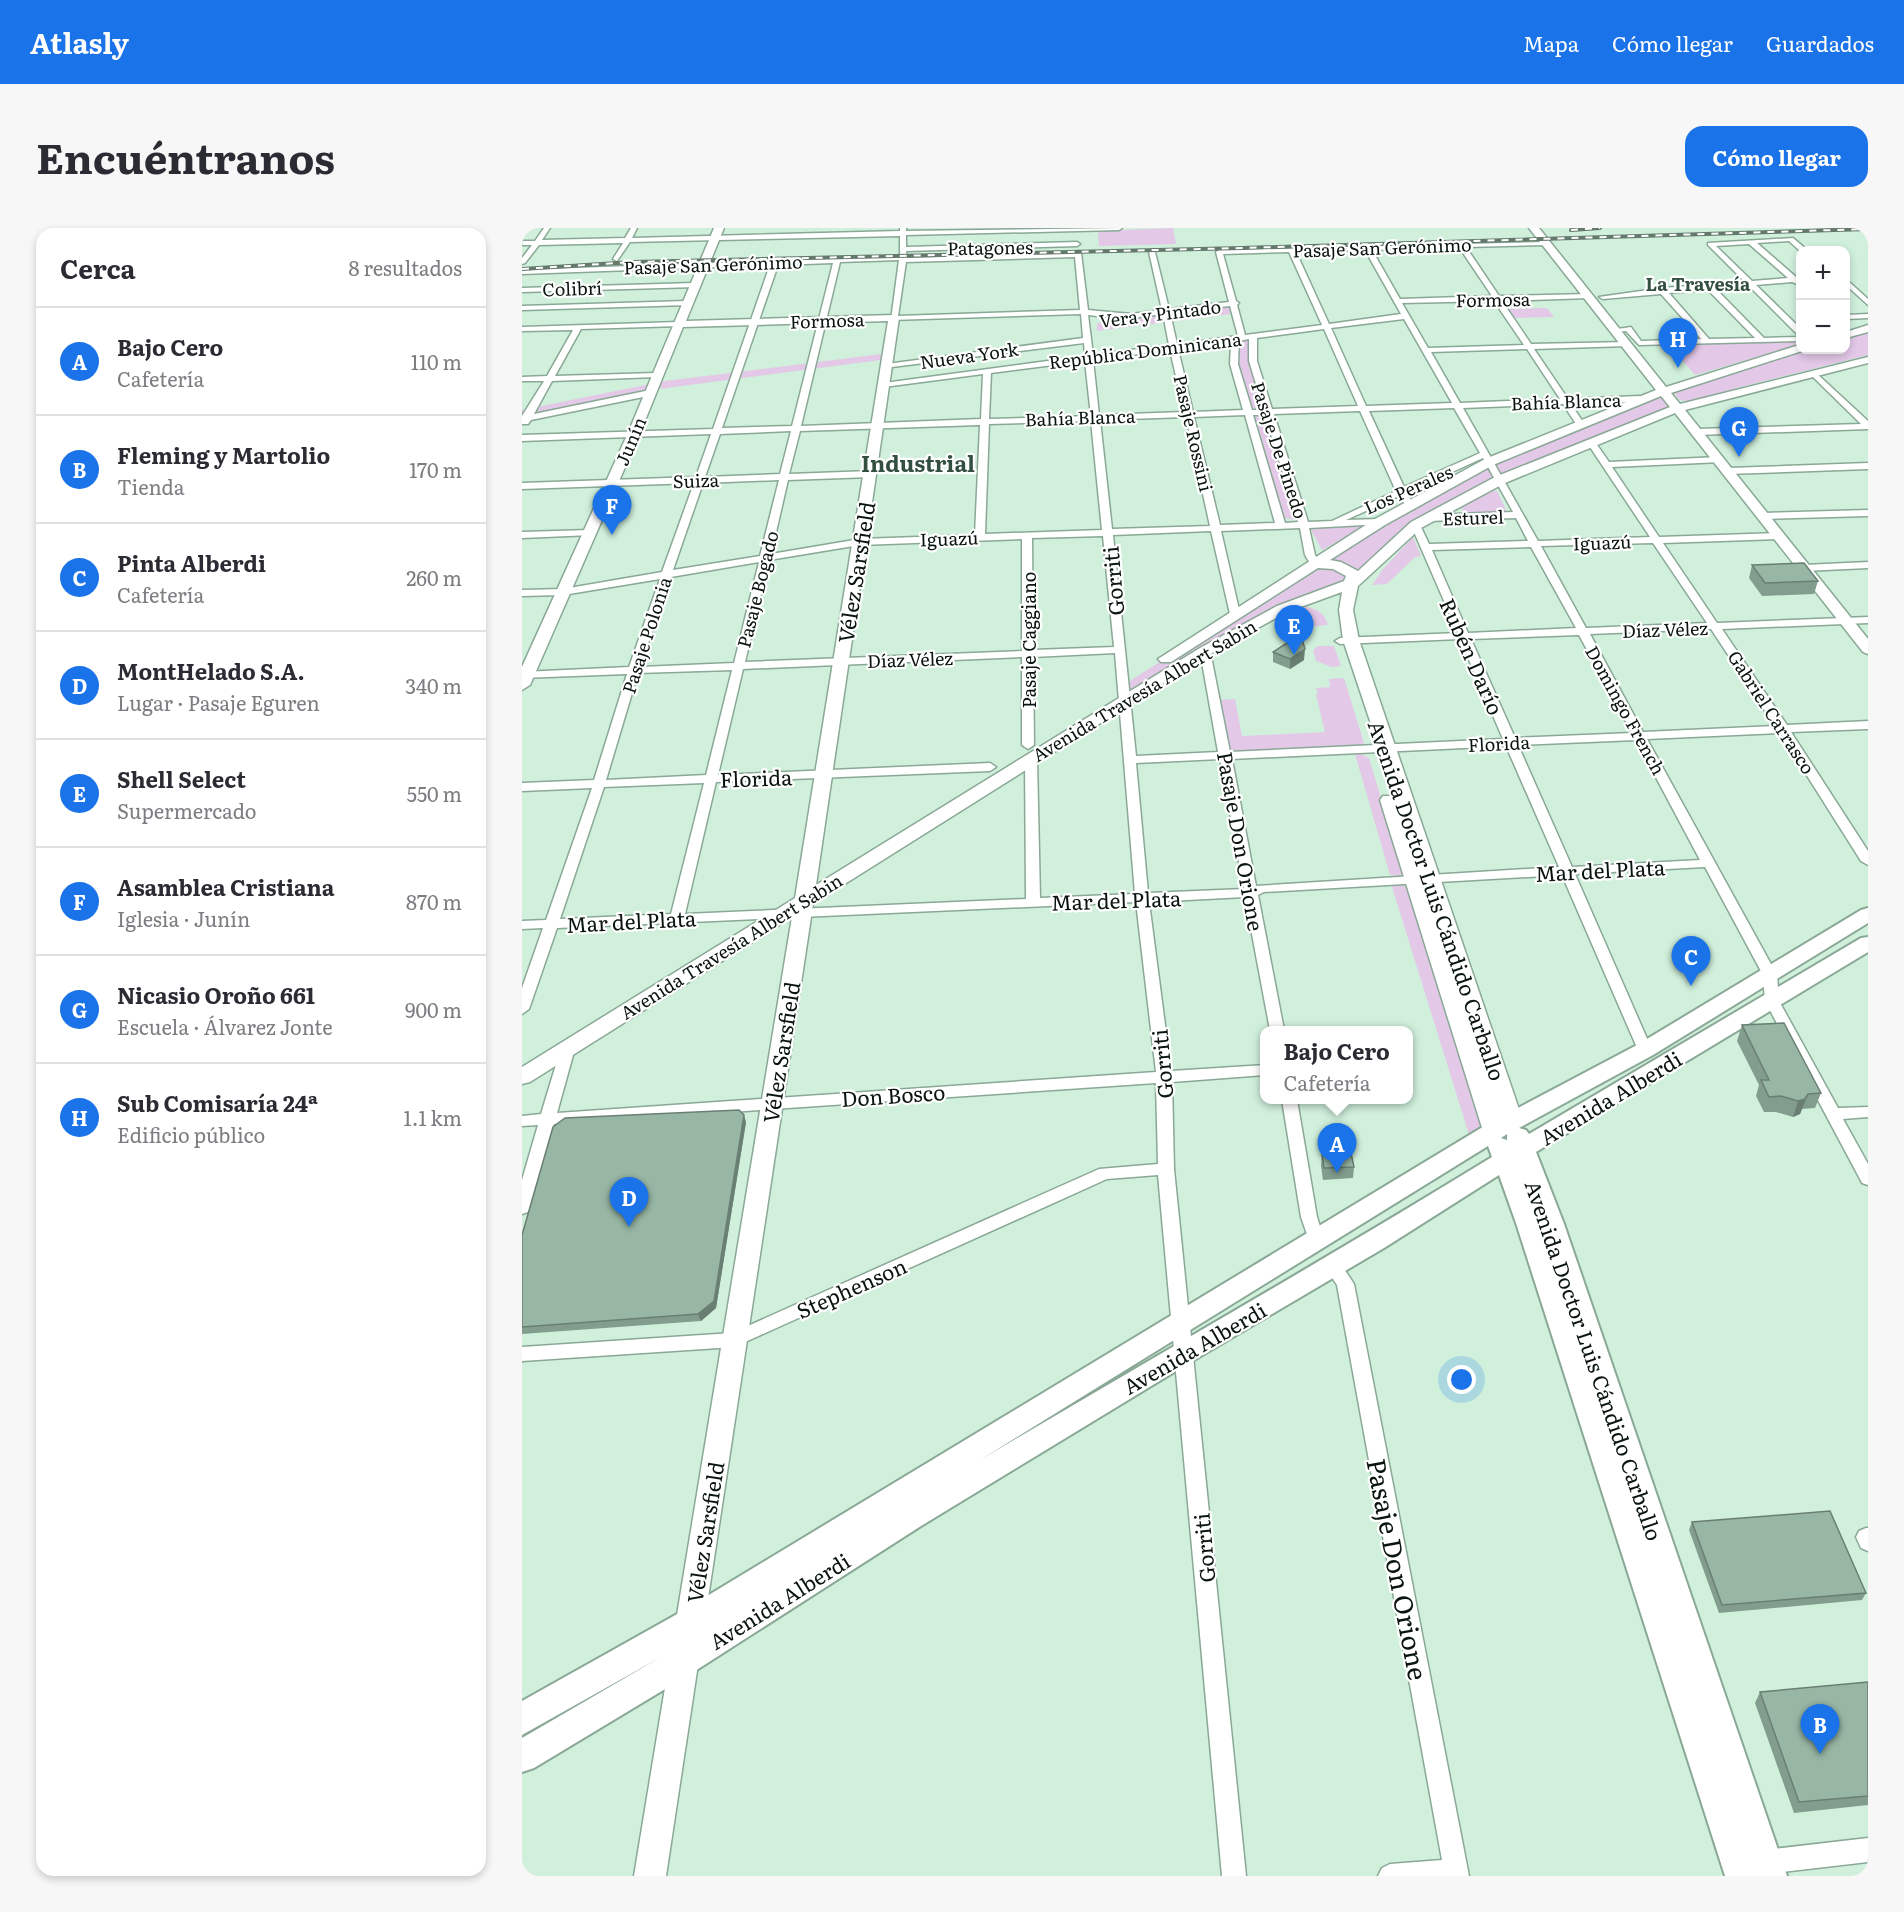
<!DOCTYPE html>
<html lang="es">
<meta charset="utf-8">
<style>
:root{--surface:#fff;--page:#f7f7f7;--text:#2b2b33;--muted:#7c7c81;--line:#e1e1e2;--accent:#1a73e8}
body{margin:0;font-family:Literata,serif;background:var(--page);color:var(--text)}
.controls{position:absolute;right:18px;top:18px;display:grid;overflow:hidden;border-radius:12px;box-shadow:0 3px 9px #0003}
.controls button{width:54px;height:54px;display:grid;place-items:center;padding:0;border:0;border-bottom:2px solid var(--line);background:var(--surface);color:var(--text);font:30px sans-serif}
.you{position:absolute;left:940px;top:1152px;width:21px;height:21px;margin:-15px;border:4px solid #fff;border-radius:50%;background:#1a73e8;box-shadow:0 0 0 9px #1a73e833}
.badge{display:grid;place-items:center;width:39px;height:39px;border-radius:50%;background:var(--accent);color:#fff;font-size:20px;font-weight:700}
.pin{position:absolute;translate:-50% -50px;filter:drop-shadow(0 2px 3px #0008)}
.pin::after{content:'';position:absolute;top:32px;width:21px;height:18px;background:inherit;clip-path:polygon(0 0,100% 0,50% 100%)}
.popup{position:absolute;left:738px;top:798px;width:153px;height:78px;box-sizing:border-box;display:grid;place-content:center;border-radius:12px;background:var(--surface);filter:drop-shadow(0 2px 4px #0005);font-size:20px;white-space:nowrap;color:var(--muted)}
.popup b{font-size:22px;color:var(--text)}
.popup::after{content:'';position:absolute;left:50%;top:100%;margin-left:-12px;border:12px solid transparent;border-top-color:var(--surface)}
.list{margin:0;padding:0;list-style:none}
h2{display:flex;justify-content:space-between;align-items:center;height:78px;margin:0;padding:0 24px;font-size:26px}
h2 small{font-size:20px;font-weight:400;color:var(--muted)}
.list li{display:grid;grid-template-columns:39px 1fr auto;gap:18px;align-items:center;box-sizing:border-box;height:108px;padding:0 24px;border-top:2px solid var(--line)}
.list b{display:block;font-size:22px;white-space:nowrap}
.list p{margin:0;font-size:20px;white-space:nowrap;color:var(--muted)}
.list em{font-size:20px;font-style:normal;color:var(--muted)}
.map{position:relative;flex:none;width:1346px;height:1648px;overflow:hidden;border-radius:18px}
header{display:flex;align-items:center;gap:36px;box-sizing:border-box;height:84px;padding:0 30px;background:var(--accent);color:#fff}
header strong{font-size:28px}
nav{display:flex;gap:33px;margin-inline-start:auto;font-size:21px}
.intro{display:flex;align-items:center;justify-content:space-between;box-sizing:border-box;height:144px;padding:0 36px}
h1{margin:0;font-size:42px}
.button{padding:15px 27px;border-radius:18px;background:var(--accent);color:#fff;font-size:21px;font-weight:700}
main{display:flex;gap:36px;padding:0 36px}
aside{flex:1;background:var(--surface);border-radius:18px;box-shadow:0 3px 9px #0003}
.map>svg:first-child{display:block}
.green{fill:#e3c8e8}
.lines{fill:none;stroke-linecap:round;stroke-linejoin:round}
.street-casing{stroke:#89a895;stroke-width:3}
.secondary-casing{stroke:#89a895;stroke-width:3}
.primary-casing{stroke:#89a895;stroke-width:4}
.street{fill:#fff;fill-rule:evenodd}
.secondary{fill:#fff;fill-rule:evenodd}
.primary{fill:#fff;fill-rule:evenodd}
.rail-casing{stroke:#64796c;stroke-width:4}
.rail{stroke:#fff;stroke-width:2;stroke-dasharray:7;stroke-linecap:butt}
.wall{fill:#829d8d}
.shaded-wall{fill:#6a7f73}
.building{fill:#97b6a4;stroke:#6a7f73;stroke-width:1.5}
.labels{text-anchor:middle;dominant-baseline:central;stroke-width:4.5;stroke-linejoin:round;paint-order:stroke}
.far-street-label{font-size:18px;fill:#09150e;stroke:#fff}
.far-neighbourhood-label{font-size:18px;font-weight:bold;fill:#334f3f;stroke:#fff}
.street-label{font-size:21px;fill:#09150e;stroke:#fff}
.far-district-label{font-size:22px;font-weight:bold;fill:#334f3f;stroke:#fff}
.near-street-label{font-size:26px;fill:#09150e;stroke:#fff}
</style>
<header>
<strong>Atlasly</strong>
<nav><a>Mapa</a><a>Cómo llegar</a><a>Guardados</a></nav>
</header>
<div class="intro"><h1>Encuéntranos</h1><a class="button">Cómo llegar</a></div>
<main>
<aside>
<h2>Cerca<small>8 resultados</small></h2>
<ul class="list">
<li><span class="badge">A</span><div><b>Bajo Cero</b><p>Cafetería</p></div><em>110 m</em></li>
<li><span class="badge">B</span><div><b>Fleming y Martolio</b><p>Tienda</p></div><em>170 m</em></li>
<li><span class="badge">C</span><div><b>Pinta Alberdi</b><p>Cafetería</p></div><em>260 m</em></li>
<li><span class="badge">D</span><div><b>MontHelado S.A.</b><p>Lugar · Pasaje Eguren</p></div><em>340 m</em></li>
<li><span class="badge">E</span><div><b>Shell Select</b><p>Supermercado</p></div><em>550 m</em></li>
<li><span class="badge">F</span><div><b>Asamblea Cristiana</b><p>Iglesia · Junín</p></div><em>870 m</em></li>
<li><span class="badge">G</span><div><b>Nicasio Oroño 661</b><p>Escuela · Álvarez Jonte</p></div><em>900 m</em></li>
<li><span class="badge">H</span><div><b>Sub Comisaría 24ª</b><p>Edificio público</p></div><em>1.1 km</em></li>
</ul>
</aside>
<div class="map">
<svg width="1346" height="1648" viewBox="0 0 1346 1648">
<rect width="100%" height="100%" fill="#d0f0dc"/>
<g class="green">
<path d="M651,0L654,16L577,18L576,3Z"/>
<path d="M707,78L709,86L575,103V95Z"/>
<path d="M1025,80L1032,89L991,90L985,81Z"/>
<path d="M1346,103V127L1214,160C1199,168 1175,176 1158,172L1152,165L1285,122H1324V110Z"/>
<path d="M726,111L727,134L741,179L736,181L729,179L715,137L718,114Z"/>
<path d="M1273,113L1278,116L1173,147L1146,116Z"/>
<path d="M367,125L366,131L129,162L0,191V182L143,153Z"/>
<path d="M1141,162L1156,180L978,252L905,290L841,348L780,373L603,472L600,458L713,386L967,234Z"/>
<path d="M736,188H744L778,291L775,292L761,290L732,190Z"/>
<path d="M964,263H975L985,284L945,286L936,278Z"/>
<path d="M845,297L800,322L788,300Z"/>
<path d="M891,309L899,328L893,329L865,356L850,357L861,341Z"/>
<path d="M785,379C797,382 802,385 806,397L775,400L753,389L775,380Z"/>
<path d="M796,418H812L819,438L810,439L794,433L791,422Z"/>
<path d="M822,450L842,515L836,519L713,525L706,520L696,472L713,471L720,508L803,504L794,467L796,466L794,460L808,459L807,451Z"/>
<path d="M833,526H839L847,530L881,644L878,648L868,647Z"/>
<path d="M874,657L882,658L886,662L964,900L949,913L870,659Z"/>
</g>
<g class="lines">
<g class="street-casing">
<g id="street">
<path d="M22,0H28L20,12L103,10L109,0H115L110,10L378,3V0H384V3L600,0L597,2L384,7V19L555,14L558,16L555,18L384,23L385,30L553,25L556,23L559,25L566,82L609,86L640,82L627,24L630,22L633,24L647,81L707,74L694,24L697,22L1026,14L1024,17L944,19L977,68L1067,66L1071,68L1067,70L980,73L1009,116L1105,114L1109,116L1105,118L1012,121L1046,171L1117,168L1121,171L1117,174L1049,176L1063,197L1059,200L1056,199L1041,176L941,180L1016,313L1128,309L1066,216L1067,214H1073L1087,234L1197,229L1200,230V234L1090,239L1137,309L1257,305L1262,308L1257,311L1141,315L1195,395L1346,389V395L1200,401L1265,497L1346,493V501L1269,504L1346,623V637L1339,633L1258,505L1125,511L1255,747L1257,773L1316,880L1346,879V889L1321,891L1346,936V957L1340,955L1338,951L1243,773L1241,747L1183,639L1053,646L1130,822L1123,827L1116,822L1040,647L742,664L736,667L762,802H748L723,669L627,674L649,843L743,837V847L650,854L652,941L724,1648H700L636,947L585,951L212,1119L0,1133V1119L210,1105L577,941L636,936L634,855L32,896L8,980L6,984L0,986V952L16,897L0,898V888L19,886L39,820L46,815L53,820L35,885L634,844L614,674L35,700L7,781L0,786V760L21,700L0,701V693L24,692L70,560L0,563V555L72,552L105,446L0,450V444L107,439L138,351L41,367L0,368V362L41,361L140,344L172,255L0,261V255L174,249L189,206L0,213V207L191,201L248,37L0,46V42L378,28V8L108,14L95,33L91,31L101,15L17,17L3,35L0,36V30L10,17H0V13H13ZM937,19L970,68L878,71L850,22ZM843,22L879,86L807,96L774,24ZM767,24L800,97L723,107L715,77L717,75L714,73L701,26ZM553,29L558,82L376,88L384,34ZM377,32L369,92L559,86L561,110L365,136L361,138L362,140L562,115L563,128L362,155L358,157L362,159L461,146L459,191L279,198L318,34ZM311,35L270,198L200,200L256,37ZM972,73L1002,117L906,120L880,75ZM708,78L716,108L655,116L648,85ZM641,86L647,117L571,127L566,87L601,91ZM882,91L930,175L844,178L809,100ZM802,101L836,178L750,181L735,133V110ZM727,111V133L742,182H730L716,136L717,113ZM709,114L708,136L721,182L671,184L656,121ZM1005,121L1038,171L938,175L909,124ZM648,122L662,184L577,187L571,132ZM563,133L569,188L467,191L469,145ZM932,180L958,225L882,259L847,183ZM838,183L874,263L810,293L786,294L752,186ZM723,187L753,295L698,297L672,189ZM731,187H743L776,294L763,295ZM664,189L688,298L590,301L578,192ZM569,193L580,302L463,306L467,196ZM458,197L453,307L338,311L249,326L266,252L349,249L354,246L349,243L267,246L278,203ZM269,203L258,246L183,249L198,206ZM961,230L991,284L905,287L900,290L905,293L994,290L1006,313L907,316L897,295L889,297L936,405L818,410L813,413L818,416L938,411L981,511L708,524L688,423L683,420L678,423L696,524L614,528L591,307L689,303L708,386L713,389L718,386L699,303L778,300L783,327L789,337H797L798,335L793,327L787,300L861,296V292L858,291L824,292L877,268L885,279H891L893,277L884,265ZM257,252L238,328L151,342L181,255ZM581,308L592,419L511,422L510,310ZM500,311V423L223,434L247,332L338,317ZM1131,315L1185,395L1064,400L1019,318ZM1009,319L1054,400L946,405L910,322ZM237,334L212,435L118,439L149,349ZM1189,401L1253,498L1121,504L1068,406ZM1057,407L1110,505L993,510L949,411ZM593,425L613,666L518,670L515,530L509,526L503,530L504,671L163,686L194,554L468,543L474,539L468,535L196,547L221,441L500,429V517L506,521L512,517L511,429ZM210,442L184,547L84,552L116,445ZM1114,512L1178,632L1050,639L996,517ZM984,518L1037,639L734,658L710,531ZM698,531L722,661L626,665L614,535ZM182,555L149,686L38,691L82,559Z"/>
<path d="M1271,10L1285,22L1278,23L1267,13L1235,15L1274,49H1278V57L1270,54L1234,57L1278,100V106H1275L1227,58L1194,61L1242,110L1278,109V113L1117,117L1104,103L1093,104L1089,102L1109,99L1119,113L1179,111L1139,66L1081,71L1077,69L1140,60L1223,54L1186,17V15ZM1227,16L1266,50L1230,53L1194,18ZM1186,62L1233,110L1187,111L1147,65Z"/>
<path d="M1324,51L1346,71V77L1324,57Z"/>
<path d="M172,55L175,59L0,64V60Z"/>
<path d="M164,73L167,77L0,82V78Z"/>
<path d="M1346,86V90L1324,91V87Z"/>
<path d="M156,94L160,96L159,98L59,101L33,148L134,145L138,147L134,149L30,153L12,186L128,162L132,165L131,167L9,192L6,196H0V188L22,153H0V149L25,148L51,102L0,103V99Z"/>
<path d="M1293,144L1346,193V201L1175,207L1171,204L1175,201L1339,196L1290,148L1289,146Z"/>
<path d="M1346,235V241L1206,246L1201,243L1206,240Z"/>
<path d="M1346,282V288L1241,291L1236,288L1241,285Z"/>
<path d="M67,302L70,303V307L0,310V304Z"/>
<path d="M1346,334V340L1282,343L1277,340L1282,337Z"/>
<path d="M760,872H775L795,989L802,1011L800,1015L794,1017L788,1015L779,989Z"/>
<path d="M811,1031L817,1033L832,1056L947,1648H856L860,1640L868,1636L920,1632L815,1057L802,1038L805,1033Z"/>
<path d="M1344,1300H1346V1323L1339,1320L1334,1309L1337,1303Z"/>
<path d="M1346,1610V1634L1242,1646L1234,1642L1230,1634L1234,1626L1242,1622Z"/>
</g>
</g>
<g class="secondary-casing">
<g id="secondary">
<path d="M192,0H202L164,93L372,87L377,90L294,657L678,420L755,378L822,353L824,348L811,341L796,340L649,434H639L636,431L853,291L963,231L1134,162L1007,0H1017L1144,159L1274,118L1278,117V122H1283L1149,165L1158,176L1346,129V135L1163,182L1346,411V426L1341,424L1153,185L983,255L899,300L836,358L831,382L837,412L1001,893L998,898L990,901L981,896L983,903L980,909L972,911L964,909L961,903L858,572L861,568H873L821,412L817,382L820,364L765,384L688,426L291,676L144,1648H112L270,689L8,854L0,856V839L273,670L366,93L161,99L118,205L8,457L0,462V439L106,205ZM1139,168L1148,179L973,249L889,294L836,343L819,334L808,332L863,297L971,237Z"/>
<path d="M1346,97V104L1324,110V104Z"/>
</g>
</g>
<g class="primary-casing">
<path id="primary" d="M1346,680V695L1131,827L997,900L1004,902L1007,906L1339,710L1346,709V724L1014,924L1042,996L1265,1648H1203L994,995L977,947L862,1020L672,1132L399,1298L173,1443L12,1540L0,1544V1510L139,1429L0,1507V1473L157,1385L964,897L1115,817L1339,682ZM985,906V912L979,910ZM966,918L970,929C801,1033 628,1131 458,1232Z"/>
</g>
<use href="#street" class="street"/>
<use href="#secondary" class="secondary"/>
<use href="#primary" class="primary"/>
<g class="rail-casing">
<g id="rail">
<path d="M1049,2L1078,0"/>
<path d="M0,41L111,34L721,20L1346,1"/>
</g>
</g>
<use href="#rail" class="rail"/>
</g>
<g class="wall">
<path d="M1230,337L1296,353L1292,366L1240,368L1227,350Z"/>
<path d="M751,424L782,432L768,441L751,434Z"/>
<path d="M1220,797L1299,865L1293,880L1280,881L1278,886L1271,889L1254,884H1242L1234,868L1237,857L1215,813Z"/>
<path d="M224,894L194,1080L179,1093L0,1106V1007Z"/>
<path d="M802,917L832,939L831,950L801,952L799,938L800,926H802Z"/>
<path d="M1170,1294L1344,1365L1340,1372L1197,1385L1167,1302Z"/>
<path d="M1346,1454V1577L1272,1585L1233,1475L1238,1464Z"/>
</g>
<g class="shaded-wall">
<path d="M783,421L782,432L768,441V431Z"/>
<path d="M1286,866L1278,886L1271,889L1276,873Z"/>
<path d="M222,887L224,894L194,1080L179,1093L176,1086Z"/>
</g>
<g class="building">
<path d="M1282,335L1296,353L1243,355L1230,337Z"/>
<path d="M771,411H780L783,421L768,431L751,424Z"/>
<path d="M1262,795L1299,865L1286,866L1283,871L1276,873L1259,868L1247,869L1239,852H1247L1220,797Z"/>
<path d="M217,882L222,887L192,1073L176,1086L0,1099V1007L31,899L43,890Z"/>
<path d="M827,915L832,939L802,940L800,926H804L802,917Z"/>
<path d="M1308,1283L1344,1365L1200,1377L1170,1294Z"/>
<path d="M1346,1454V1568L1277,1574L1238,1464Z"/>
</g>
<g class="labels">
<g class="far-street-label">
<text transform="translate(468 19) rotate(-1)">Patagones</text>
<text transform="translate(860 19) rotate(-2)">Pasaje San Gerónimo</text>
<text transform="translate(191 36) rotate(-2)">Pasaje San Gerónimo</text>
<text transform="translate(50 60) rotate(-2)">Colibrí</text>
<text transform="translate(971 71) rotate(-1)">Formosa</text>
<text transform="translate(638 85) rotate(-7)">Vera y Pintado</text>
<text transform="translate(305 92) rotate(-2)">Formosa</text>
<text transform="translate(623 122) rotate(-7)">República Dominicana</text>
<text transform="translate(447 127) rotate(-8)">Nueva York</text>
<text transform="translate(1044 173) rotate(-2)">Bahía Blanca</text>
<text transform="translate(558 189) rotate(-2)">Bahía Blanca</text>
<text transform="translate(672 205) rotate(77)">Pasaje Rossini</text>
<text transform="translate(108 213) rotate(-67)">Junín</text>
<text transform="translate(758 222) rotate(72)">Pasaje De Pinedo</text>
<text transform="translate(174 252) rotate(-2)">Suiza</text>
<text transform="translate(886 261) rotate(-24)">Los Perales</text>
<text transform="translate(951 289) rotate(-2)">Esturel</text>
<text transform="translate(427 310) rotate(-2)">Iguazú</text>
<text transform="translate(1080 314) rotate(-2)">Iguazú</text>
<text transform="translate(235 361) rotate(-76)">Pasaje Bogado</text>
<text transform="translate(1143 401) rotate(-2)">Díaz Vélez</text>
<text transform="translate(124 407) rotate(-72)">Pasaje Polonia</text>
<text transform="translate(506 412) rotate(-90)">Pasaje Caggiano</text>
<text transform="translate(388 431) rotate(-2)">Díaz Vélez</text>
<text transform="translate(622 462) rotate(-31)">Avenida Travesía Albert Sabin</text>
<text transform="translate(1104 482) rotate(61)">Domingo French</text>
<text transform="translate(1250 484) rotate(57)">Gabriel Carrasco</text>
<text transform="translate(977 515) rotate(-3)">Florida</text>
<text transform="translate(209 718) rotate(-32)">Avenida Travesía Albert Sabin</text>
</g>
<g class="far-neighbourhood-label">
<text x="1176" y="55">La Travesía</text>
</g>
<g class="street-label">
<text transform="translate(333 344) rotate(-81)">Vélez Sarsfield</text>
<text transform="translate(590 353) rotate(-95)">Gorriti</text>
<text transform="translate(951 428) rotate(66)">Rubén Darío</text>
<text transform="translate(234 549) rotate(-2)">Florida</text>
<text transform="translate(720 613) rotate(80)">Pasaje Don Orione</text>
<text transform="translate(1078 641) rotate(-3)">Mar del Plata</text>
<text transform="translate(594 671) rotate(-2)">Mar del Plata</text>
<text transform="translate(916 672) rotate(71)">Avenida Doctor Luis Cándido Carballo</text>
<text transform="translate(109 692) rotate(-3)">Mar del Plata</text>
<text transform="translate(258 824) rotate(-81)">Vélez Sarsfield</text>
<text transform="translate(639 836) rotate(-95)">Gorriti</text>
<text transform="translate(371 866) rotate(-4)">Don Bosco</text>
<text transform="translate(1088 869) rotate(-31)">Avenida Alberdi</text>
<text transform="translate(329 1059) rotate(-24)">Stephenson</text>
<text transform="translate(672 1119) rotate(-30)">Avenida Alberdi</text>
<text transform="translate(1073 1132) rotate(71)">Avenida Doctor Luis Cándido Carballo</text>
<text transform="translate(182 1304) rotate(-81)">Vélez Sarsfield</text>
<text transform="translate(681 1320) rotate(-95)">Gorriti</text>
<text transform="translate(257 1372) rotate(-32)">Avenida Alberdi</text>
</g>
<g class="far-district-label">
<text x="396" y="234">Industrial</text>
</g>
<g class="near-street-label">
<text transform="translate(877 1341) rotate(79)">Pasaje Don Orione</text>
</g>
</g>
</svg>
<div class="controls">
<button>+</button>
<button>−</button>
</div>
<div class="you"></div>
<div class="pin badge" style="left:815px;top:945px">A</div>
<div class="popup"><b>Bajo Cero</b>Cafetería</div>
<div class="pin badge" style="left:1298px;top:1526px">B</div>
<div class="pin badge" style="left:1169px;top:758px">C</div>
<div class="pin badge" style="left:107px;top:999px">D</div>
<div class="pin badge" style="left:772px;top:427px">E</div>
<div class="pin badge" style="left:90px;top:307px">F</div>
<div class="pin badge" style="left:1217px;top:229px">G</div>
<div class="pin badge" style="left:1156px;top:140px">H</div>
</div>
</main>
